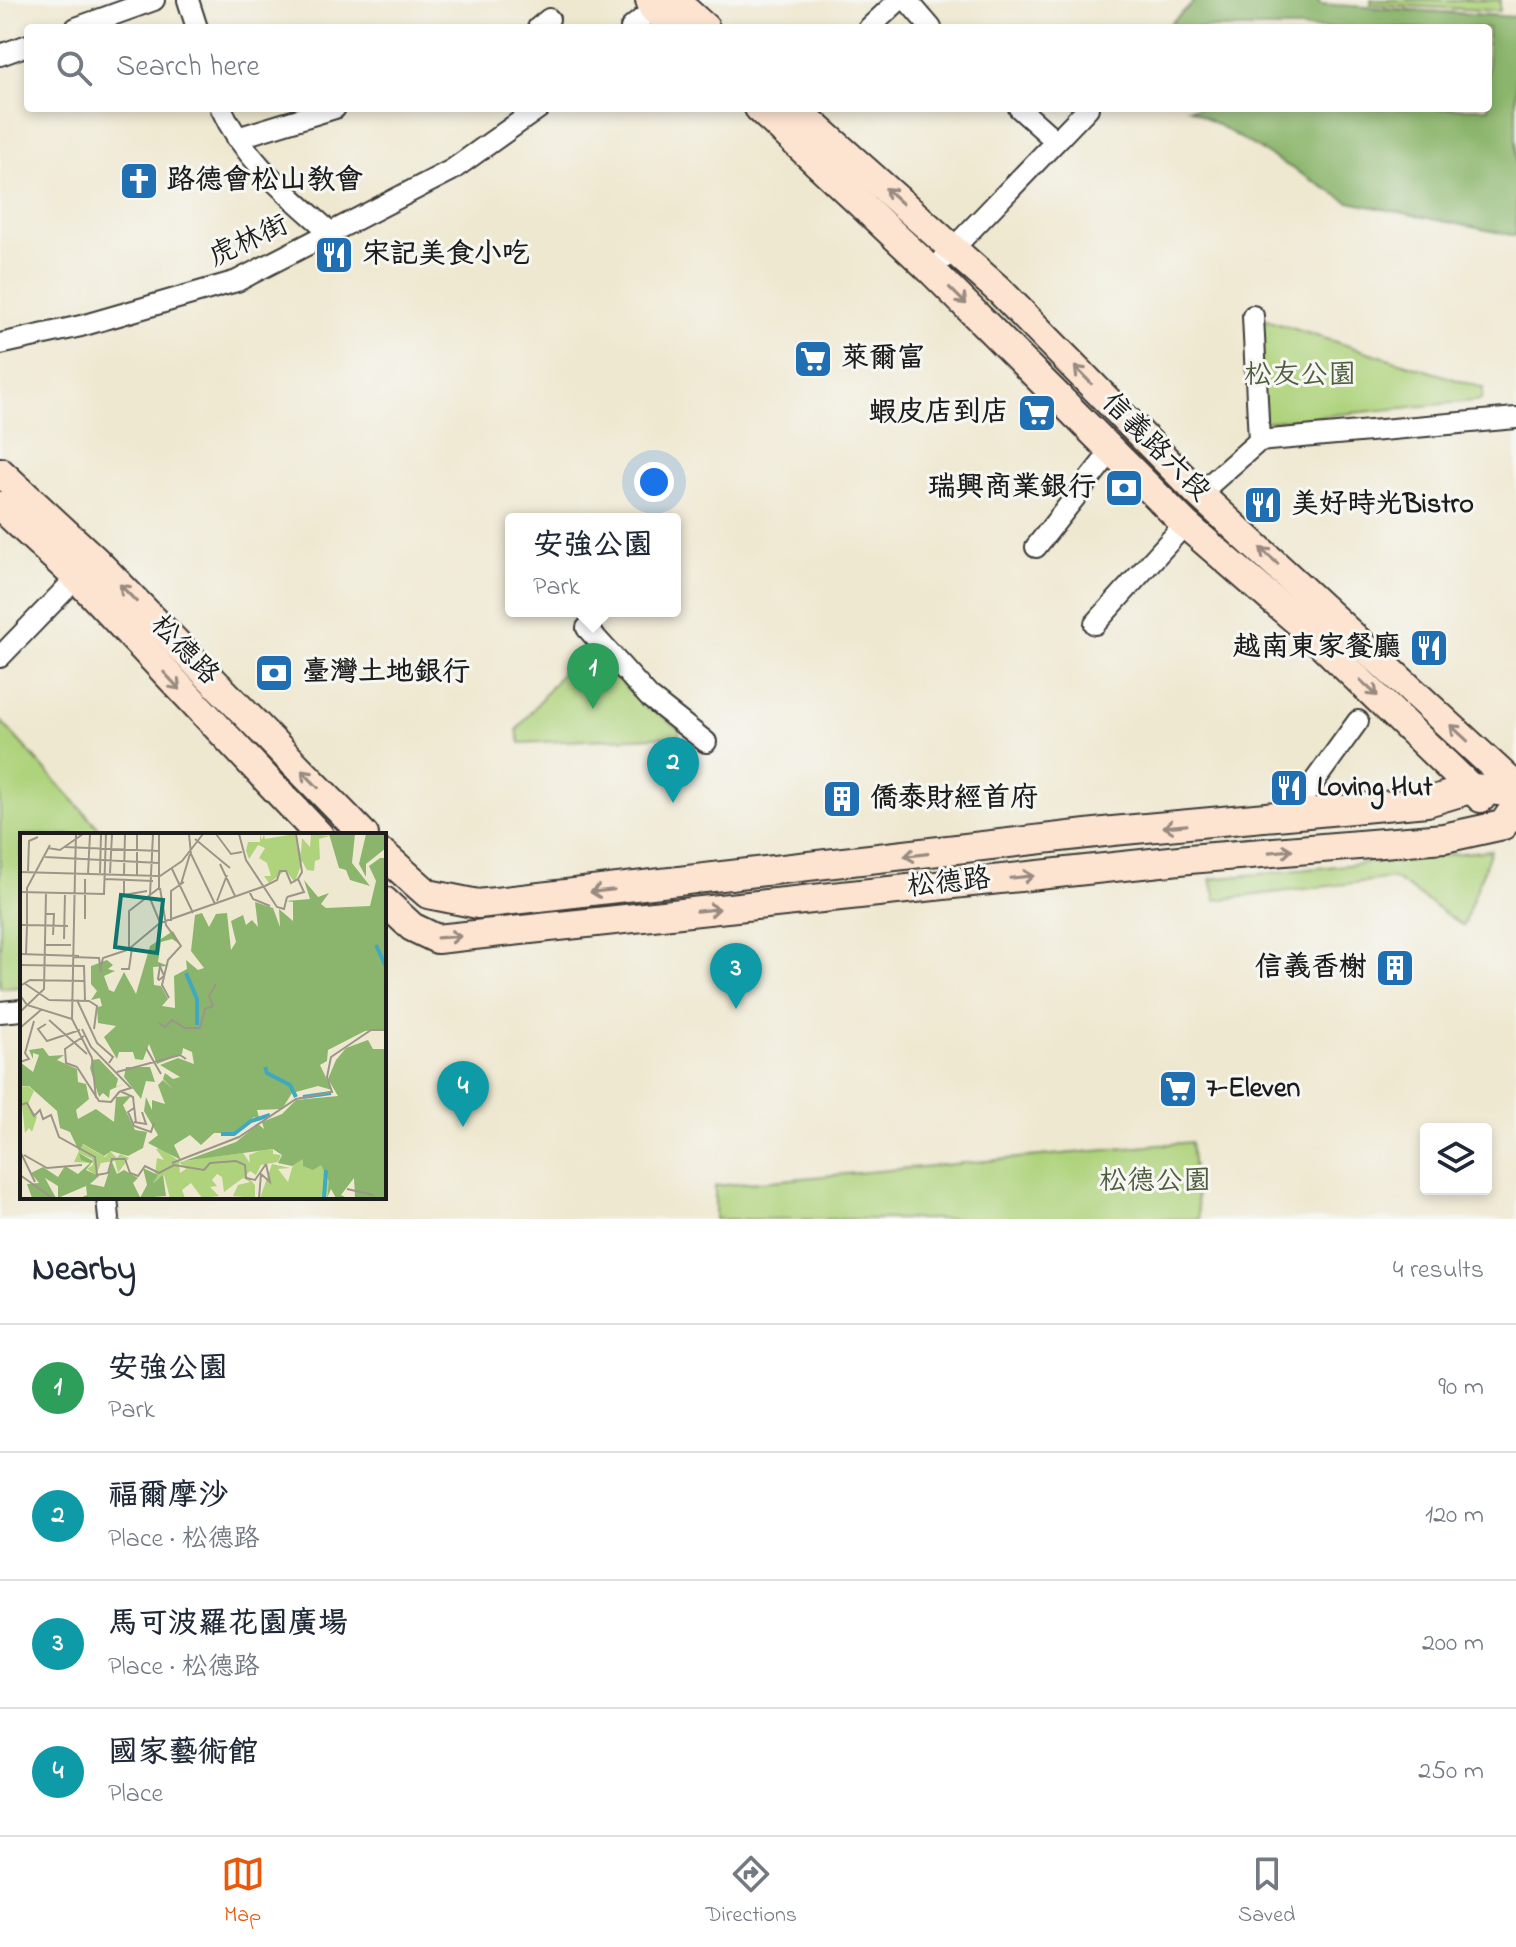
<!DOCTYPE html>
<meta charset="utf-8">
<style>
:root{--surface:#fff;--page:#f6f6f7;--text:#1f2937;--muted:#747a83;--line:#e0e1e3;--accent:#ea580c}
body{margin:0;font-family:"Indie Flower","LXGW WenKai TC",sans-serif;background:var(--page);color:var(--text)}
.controls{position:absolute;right:24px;bottom:24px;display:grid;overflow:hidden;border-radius:8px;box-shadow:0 4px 12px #0003}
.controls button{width:72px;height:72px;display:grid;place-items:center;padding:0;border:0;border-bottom:2px solid var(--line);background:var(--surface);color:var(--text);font:40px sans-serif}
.you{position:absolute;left:654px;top:482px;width:28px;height:28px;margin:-20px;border:6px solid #fff;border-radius:50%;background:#1a73e8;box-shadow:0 0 0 12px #1a73e833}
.badge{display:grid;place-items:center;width:52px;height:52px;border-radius:50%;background:var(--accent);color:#fff;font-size:26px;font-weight:700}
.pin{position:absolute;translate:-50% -66px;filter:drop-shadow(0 2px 4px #0008)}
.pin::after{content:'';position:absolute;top:42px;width:28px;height:24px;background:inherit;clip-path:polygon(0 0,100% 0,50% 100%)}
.popup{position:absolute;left:505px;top:513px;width:176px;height:104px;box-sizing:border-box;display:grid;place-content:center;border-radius:8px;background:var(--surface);filter:drop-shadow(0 2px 6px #0005);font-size:26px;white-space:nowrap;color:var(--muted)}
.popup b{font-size:30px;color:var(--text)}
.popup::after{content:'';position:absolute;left:50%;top:100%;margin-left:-16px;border:16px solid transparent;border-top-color:var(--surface)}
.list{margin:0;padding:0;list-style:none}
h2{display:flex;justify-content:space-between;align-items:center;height:104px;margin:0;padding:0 32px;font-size:34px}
h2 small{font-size:26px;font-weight:400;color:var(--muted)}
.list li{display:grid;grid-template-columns:52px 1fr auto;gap:24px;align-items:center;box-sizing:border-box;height:128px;padding:0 32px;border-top:2px solid var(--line)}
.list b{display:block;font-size:30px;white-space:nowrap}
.list p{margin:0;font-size:26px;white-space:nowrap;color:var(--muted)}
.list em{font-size:26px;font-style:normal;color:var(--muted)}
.icon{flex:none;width:44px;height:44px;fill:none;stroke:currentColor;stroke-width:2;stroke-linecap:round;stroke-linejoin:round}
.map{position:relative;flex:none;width:1516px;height:1219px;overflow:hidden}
.search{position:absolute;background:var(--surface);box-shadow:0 4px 12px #0003;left:24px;right:24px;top:24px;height:88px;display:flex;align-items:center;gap:20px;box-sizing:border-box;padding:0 28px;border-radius:8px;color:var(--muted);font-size:30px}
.sheet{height:616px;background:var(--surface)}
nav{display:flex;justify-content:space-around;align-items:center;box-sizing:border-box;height:112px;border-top:2px solid var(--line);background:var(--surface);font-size:22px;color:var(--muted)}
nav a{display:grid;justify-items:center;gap:4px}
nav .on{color:var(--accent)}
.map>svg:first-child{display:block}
.green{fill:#afd37d;stroke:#66784c;stroke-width:2}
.forest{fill:#8bb56c;stroke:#546844;stroke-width:2}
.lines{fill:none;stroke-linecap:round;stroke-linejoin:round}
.street-casing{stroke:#3c3b37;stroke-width:24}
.secondary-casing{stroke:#3c3b37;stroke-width:32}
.street{stroke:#fff;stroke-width:20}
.secondary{stroke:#fde4d1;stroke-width:28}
.oneway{stroke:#988a80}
.labels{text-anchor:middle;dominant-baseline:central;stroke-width:6;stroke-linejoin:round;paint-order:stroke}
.poi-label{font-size:28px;font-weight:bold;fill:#1c1c1c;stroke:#f6f6f2;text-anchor:start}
.street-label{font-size:28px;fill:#1c1c1c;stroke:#f6f6f2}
.park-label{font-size:28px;fill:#4f5c3e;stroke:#f6f6f2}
.inset-river{fill:none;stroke:#40a9c0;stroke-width:4}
.inset-road{fill:none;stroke:#9b9688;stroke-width:2}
.view{fill:#0f766e;fill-opacity:0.15;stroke:#0f766e;stroke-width:4}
.inset-edge{fill:none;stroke:#1c1c1c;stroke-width:4}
</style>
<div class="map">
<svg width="1516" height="1219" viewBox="0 0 1516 1219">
<rect width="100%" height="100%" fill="#f6f6f2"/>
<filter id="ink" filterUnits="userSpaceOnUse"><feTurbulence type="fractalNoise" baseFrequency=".0125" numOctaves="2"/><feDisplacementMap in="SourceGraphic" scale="16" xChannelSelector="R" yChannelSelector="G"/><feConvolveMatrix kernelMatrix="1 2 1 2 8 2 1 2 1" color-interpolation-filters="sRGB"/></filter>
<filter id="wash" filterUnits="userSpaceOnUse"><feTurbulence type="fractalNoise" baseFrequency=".006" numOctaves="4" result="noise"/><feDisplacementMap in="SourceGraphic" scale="32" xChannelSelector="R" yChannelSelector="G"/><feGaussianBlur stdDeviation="1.8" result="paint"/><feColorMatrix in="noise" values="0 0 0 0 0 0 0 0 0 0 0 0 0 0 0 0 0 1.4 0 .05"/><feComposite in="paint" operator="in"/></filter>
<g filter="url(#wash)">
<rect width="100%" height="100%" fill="#efe8d0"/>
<g class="green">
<path d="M1371,0H1500V11L1371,4Z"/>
<path d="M1253,316L1483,388L1482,400L1262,422Z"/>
<path d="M586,642L627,689L679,729V736L520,743L517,730Z"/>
<path d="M0,720L105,835H22V987L0,988Z"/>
<path d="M1491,850L1463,926L1394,878L1216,900L1211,879Z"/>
<path d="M1191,1142L1199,1219H715V1186Z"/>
</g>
<path class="forest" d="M1191,0H1316L1321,4L1516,17V236L1349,202L1189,108H1488V28H1165L1193,3Z"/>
</g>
<g filter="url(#ink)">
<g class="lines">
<g class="street-casing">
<g id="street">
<path d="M188,0L197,28"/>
<path d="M907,0L931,28"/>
<path d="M76,28L154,0"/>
<path d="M538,28L549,19"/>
<path d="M631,28L662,2"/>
<path d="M869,28L899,0"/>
<path d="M0,55L28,45"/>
<path d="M221,108C245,161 290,196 332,234"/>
<path d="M1019,108L1056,141"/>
<path d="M237,138L335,108"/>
<path d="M944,258L1088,108"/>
<path d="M1253,316L1259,441"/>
<path d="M0,344L81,326L237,281L452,170L539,108"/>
<path d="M1199,494L1259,441L1516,418"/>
<path d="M1036,547L1113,449"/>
<path d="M1095,624L1185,524"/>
<path d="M587,628L649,697L706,742"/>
<path d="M0,657L86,568"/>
<path d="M1290,815L1358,721"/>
<path d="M0,1012L22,1010"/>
<path d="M107,1197L109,1219"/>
</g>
</g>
<g class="secondary-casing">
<g id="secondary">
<path d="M650,0L653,8L674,28"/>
<path d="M674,0L705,28"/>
<path d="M759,108L931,270L1185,524L1303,626L1481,798"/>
<path d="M795,108L1000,291L1199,494L1516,787"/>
<path d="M0,472L95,560L364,835"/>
<path d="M0,506L76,577L319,835"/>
<path d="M384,855L428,894L478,904L1113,831L1427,802L1473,788L1516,793"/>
<path d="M384,901L412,927L437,939L1189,859L1444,838L1503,825L1516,806"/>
</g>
</g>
<use href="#street" class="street"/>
<use href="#secondary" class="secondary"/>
</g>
<defs><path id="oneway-shaft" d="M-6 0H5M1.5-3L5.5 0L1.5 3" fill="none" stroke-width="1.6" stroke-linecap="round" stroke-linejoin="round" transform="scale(2)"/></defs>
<g class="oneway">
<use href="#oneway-shaft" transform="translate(894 196) rotate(-138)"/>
<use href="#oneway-shaft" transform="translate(958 296) rotate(45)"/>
<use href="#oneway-shaft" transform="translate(1083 375) rotate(-134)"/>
<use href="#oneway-shaft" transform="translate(1269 556) rotate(-138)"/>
<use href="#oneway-shaft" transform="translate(128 593) rotate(-134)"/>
<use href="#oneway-shaft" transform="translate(172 681) rotate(47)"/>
<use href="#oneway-shaft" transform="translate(1369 688) rotate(43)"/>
<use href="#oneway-shaft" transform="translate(1459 733) rotate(-137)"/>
<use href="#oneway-shaft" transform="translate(310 779) rotate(-134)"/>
<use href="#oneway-shaft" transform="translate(1175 826) rotate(175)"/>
<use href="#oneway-shaft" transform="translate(1281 851) rotate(-5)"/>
<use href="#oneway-shaft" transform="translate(916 855) rotate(173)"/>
<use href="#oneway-shaft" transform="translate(1022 877) rotate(-6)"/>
<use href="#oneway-shaft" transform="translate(602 891) rotate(174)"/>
<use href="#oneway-shaft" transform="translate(708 910) rotate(-6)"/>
<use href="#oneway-shaft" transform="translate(449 937) rotate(-4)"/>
</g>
</g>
<defs>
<g id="church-square" transform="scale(2)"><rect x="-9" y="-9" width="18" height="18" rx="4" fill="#1f6fb2" stroke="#f6f6f2"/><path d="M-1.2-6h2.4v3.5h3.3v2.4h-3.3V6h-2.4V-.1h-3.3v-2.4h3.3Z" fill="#fff"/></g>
<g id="restaurant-square" transform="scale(2)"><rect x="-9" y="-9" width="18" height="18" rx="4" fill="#1f6fb2" stroke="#f6f6f2"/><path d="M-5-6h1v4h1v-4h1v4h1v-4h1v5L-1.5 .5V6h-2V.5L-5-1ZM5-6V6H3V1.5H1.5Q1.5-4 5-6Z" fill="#fff"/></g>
<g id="supermarket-square" transform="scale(2)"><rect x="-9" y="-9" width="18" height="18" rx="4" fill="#1f6fb2" stroke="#f6f6f2"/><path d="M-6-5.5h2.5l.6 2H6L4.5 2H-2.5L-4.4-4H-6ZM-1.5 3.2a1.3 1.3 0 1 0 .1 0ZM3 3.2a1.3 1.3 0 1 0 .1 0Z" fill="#fff"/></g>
<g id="bank-square" transform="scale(2)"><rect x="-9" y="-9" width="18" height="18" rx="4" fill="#1f6fb2" stroke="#f6f6f2"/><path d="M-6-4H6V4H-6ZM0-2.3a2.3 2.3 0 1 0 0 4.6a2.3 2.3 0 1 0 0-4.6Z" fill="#fff"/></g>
<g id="building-square" transform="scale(2)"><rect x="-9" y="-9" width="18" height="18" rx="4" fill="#1f6fb2" stroke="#f6f6f2"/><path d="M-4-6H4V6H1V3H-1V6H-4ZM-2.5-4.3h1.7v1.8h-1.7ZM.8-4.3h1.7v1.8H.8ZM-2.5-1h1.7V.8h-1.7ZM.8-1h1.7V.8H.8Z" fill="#fff"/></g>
</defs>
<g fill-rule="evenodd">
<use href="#church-square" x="139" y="181"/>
<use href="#restaurant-square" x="334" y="255"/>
<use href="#supermarket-square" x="813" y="359"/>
<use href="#supermarket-square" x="1037" y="413"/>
<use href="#bank-square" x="1124" y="488"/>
<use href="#restaurant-square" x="1263" y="505"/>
<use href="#restaurant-square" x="1429" y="648"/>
<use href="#bank-square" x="274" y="673"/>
<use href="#restaurant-square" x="1289" y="788"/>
<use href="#building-square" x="842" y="799"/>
<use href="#building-square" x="1395" y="968"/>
<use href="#supermarket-square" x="1178" y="1089"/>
</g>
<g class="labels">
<g class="poi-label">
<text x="167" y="181">路德會松山教會</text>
<text x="362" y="255">宋記美食小吃</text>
<text x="841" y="359">萊爾富</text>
<text x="1009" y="413" text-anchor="end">蝦皮店到店</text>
<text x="1096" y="488" text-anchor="end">瑞興商業銀行</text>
<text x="1291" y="505">美好時光Bistro</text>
<text x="1401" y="648" text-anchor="end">越南東家餐廳</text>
<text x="302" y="673">臺灣土地銀行</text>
<text x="1317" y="788">Loving Hut</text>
<text x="870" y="799">僑泰財經首府</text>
<text x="1367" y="968" text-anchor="end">信義香榭</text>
<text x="1206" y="1089">7-Eleven</text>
</g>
<g class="street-label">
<text transform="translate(249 242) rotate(-25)">虎林街</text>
<text transform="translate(1155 448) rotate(45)">信義路六段</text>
<text transform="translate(184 651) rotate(46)">松德路</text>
<text transform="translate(949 884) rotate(-6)">松德路</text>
</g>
<g class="park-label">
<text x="1300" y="376">松友公園</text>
<text x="1155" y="1182">松德公園</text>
</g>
</g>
<g transform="translate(20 833)">
<rect width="366" height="366" fill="#efe8d0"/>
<path d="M240,1L242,7L244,1L245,6L275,1L281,21L282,5L290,14L291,1L310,3L299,6L300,26L295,28L294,38L287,37L282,28L275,50L266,37L249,50L244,43H251L247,30L239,25L245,15L238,12L229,26L226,18L228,9H240ZM8,253L14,258L8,271L17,284L12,299L9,295L5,300L0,254ZM62,311L85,324L90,318L97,325L100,321L109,325L98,340L95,328L81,330L76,342L67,336L73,332L72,326L59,320L70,330L54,329ZM141,315L159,328L160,340L166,336L159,329L191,324L223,320L230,330L229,322L239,318L253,316V321L261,322L258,329L241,332L236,342L230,338L226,342L235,352V365L213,363L218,352L230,349L223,345L204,359L202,344L197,341L192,347L197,353L190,354L199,363L182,365L171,350L162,357L165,365H150L144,342L134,349L137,325L144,327L136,316ZM284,324L302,329L310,348L306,365H240L252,331L270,335L258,336L268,349L274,328Z" fill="#afd37d"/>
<path d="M309,1H335L332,30L350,53L330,47L326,37L319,35ZM346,1H366V15L346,31V44L339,31ZM360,25H366V196L345,198L308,217L307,228L300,232L312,257L298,253L272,260L262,276L237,277L240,288L234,284L213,300H194L181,312L170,302L154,312L161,327L128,310L138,302L124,278L126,264L132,277V267L145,271L138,252L143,247L154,257L143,246L145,240L153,246L160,244L140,232L158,225L174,231L172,219L163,215L162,221L137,231L129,211L123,227L115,226L113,219H99L97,226L84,204L96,193L78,190L77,174L82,173L80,165L71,167L77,158L71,151V133L87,127L93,132L88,136L95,138L84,143L89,157L94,159L104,139L116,161L130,113L153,98L161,112L152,106L141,109L138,129L149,133L133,134L134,152L141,153L148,166L142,173L155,175L154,143L167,136L166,127L178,137L184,135L171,118L175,82L182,80L189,94L196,81L207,80L211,117L216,109L211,88L223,82L226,92L232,87L238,94L235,69L253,75L260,94L259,76L273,88V69L266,68L290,66L284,47L298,64L309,60L301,71L306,75L350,73L356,48L349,33ZM348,207L353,216H366V365H335L334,345L321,362L327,365H316L311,356L307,365L309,348L301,332L293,337L283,333V326L272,333L258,330L262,322L253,316L164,328L216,309L238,291L244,296L242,289L262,281L276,267L318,263L308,246L316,227L326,215ZM23,215L29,223L44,222L37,227L57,236L58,249L66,251L69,266L56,277L58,286L76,276L94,289L96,264L111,263L103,272L115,297L127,299L123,315L108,323L91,318L84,323L63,311L59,318L50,299L40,295L37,278L9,253H0V229L13,239L19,222L13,220V226L9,217ZM79,226L98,246L96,254L106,250L90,257L89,265L83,260L79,264L70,235L72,227ZM106,234H130L135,249L126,248L121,266L104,244ZM59,320L73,328L66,337L79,343L70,351L84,354L92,329L97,341L104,337L118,345L113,350L120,364L60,365L67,362L66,353L38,365V353L25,345L36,365H12L7,351L19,350L11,340L23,334L38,344L45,333L58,341L70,330L61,327ZM123,335L138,342L133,350L143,342L146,363L120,365L127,352Z" fill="#8bb56c"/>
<path class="inset-river" d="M356,112L366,134M166,140L177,166V192M245,234L247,240L270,252L276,264M283,264L311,260M201,301H214L231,288L250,282M304,365L306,337"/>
<path class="inset-road" d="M169,1L171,21L195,71M196,1L211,21L222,19M219,1L226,27L257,74L264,76L267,64M276,1L282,39L278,46M175,6L210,35M45,14L139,18M28,15L40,17L63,1M25,24L139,30M0,28L1,4M200,31L215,63M152,36L173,80M8,38L9,8L18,4M0,39L140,43L162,28L183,1M55,40L52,186L72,225M55,40L56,1M80,40L81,1M90,40L92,1M68,41L70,1M104,41L105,1M117,44V1M85,46L133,48M104,46V62L127,58M161,51L170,21M140,55L146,92L161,113L148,127L142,152L149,165M229,58L233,66L250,73M0,59L84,61L86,1M130,62L133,1M129,63L141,92M267,64L284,59L278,46M197,68L207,42M25,81H34L33,102M65,86V46M151,88V58L164,49M0,92H7V55L30,12M7,92L48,93M44,106L45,60M25,112H51M110,115L140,90L245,53L257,47L260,38H266L271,50L278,46M109,117V78L139,55V1M0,121L59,123M6,122L7,92M53,124L79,125L81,139M0,132L64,133L65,167M81,133L83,125L107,117M140,133L144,143L139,147L138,146ZM101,136H109L112,115M4,150L29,167M0,153L10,147L64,148M0,162L7,172L52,186M29,167L69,168L77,173L74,196M57,167L77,210L93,224L89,230M0,179L24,156L26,60M29,187L67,221M139,190L145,194L152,187L165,195H180L185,176L193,173L189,163L196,151M26,191L18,196L27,208L60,197M0,195L22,176M62,196L71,214L111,255L101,258M126,215L141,241M72,225L76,265M0,229L9,226L5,220L14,188M57,234L79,268L91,269L100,258M57,234L46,230L45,216L64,203M97,239L160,222L166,226M100,258L113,264L116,290M0,272L7,270L14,283L20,277L23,286L31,282L39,304L75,324L77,342L88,340L92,326H105L110,340L118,343L125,333L139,340L154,332L184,337L190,330L216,328L225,332L226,345L235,347L246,331M114,275L108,279L114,293L131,299L134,290M114,289L126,291L122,279M0,318L15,349M4,322L27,335L62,332M152,330L219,304L276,266L312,259L307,244L311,224L351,197H366M0,342L31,364M327,356L354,362M239,365L241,341L250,349L246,331"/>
<path class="view" d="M101,62L143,67L137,120L95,114Z"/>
<rect width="366" height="366" class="inset-edge"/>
</g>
</svg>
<div class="controls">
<button><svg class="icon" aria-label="layers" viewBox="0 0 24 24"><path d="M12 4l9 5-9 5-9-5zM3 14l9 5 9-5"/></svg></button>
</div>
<div class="you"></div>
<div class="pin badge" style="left:593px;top:709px;background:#2e9e5b">1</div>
<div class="popup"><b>安強公園</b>Park</div>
<div class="pin badge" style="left:673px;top:803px;background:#0f9aa8">2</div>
<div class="pin badge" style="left:736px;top:1009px;background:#0f9aa8">3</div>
<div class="pin badge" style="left:463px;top:1127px;background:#0f9aa8">4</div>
<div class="search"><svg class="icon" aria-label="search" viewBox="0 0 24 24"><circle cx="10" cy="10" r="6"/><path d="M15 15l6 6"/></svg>Search here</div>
</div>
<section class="sheet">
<h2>Nearby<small>4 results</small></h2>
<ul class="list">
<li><span class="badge" style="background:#2e9e5b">1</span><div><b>安強公園</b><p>Park</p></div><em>90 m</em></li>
<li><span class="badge" style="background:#0f9aa8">2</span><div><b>福爾摩沙</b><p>Place · 松德路</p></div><em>120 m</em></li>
<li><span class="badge" style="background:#0f9aa8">3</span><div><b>馬可波羅花園廣場</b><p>Place · 松德路</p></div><em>200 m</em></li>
<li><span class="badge" style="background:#0f9aa8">4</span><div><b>國家藝術館</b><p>Place</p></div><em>250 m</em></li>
</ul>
</section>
<nav>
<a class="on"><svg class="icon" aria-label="map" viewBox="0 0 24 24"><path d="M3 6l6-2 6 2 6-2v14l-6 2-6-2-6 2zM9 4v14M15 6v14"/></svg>Map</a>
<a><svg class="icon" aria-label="directions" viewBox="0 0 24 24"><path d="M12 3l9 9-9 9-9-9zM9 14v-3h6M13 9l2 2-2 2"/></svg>Directions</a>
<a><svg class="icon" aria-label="saved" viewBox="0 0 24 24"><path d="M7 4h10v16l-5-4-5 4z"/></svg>Saved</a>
</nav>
